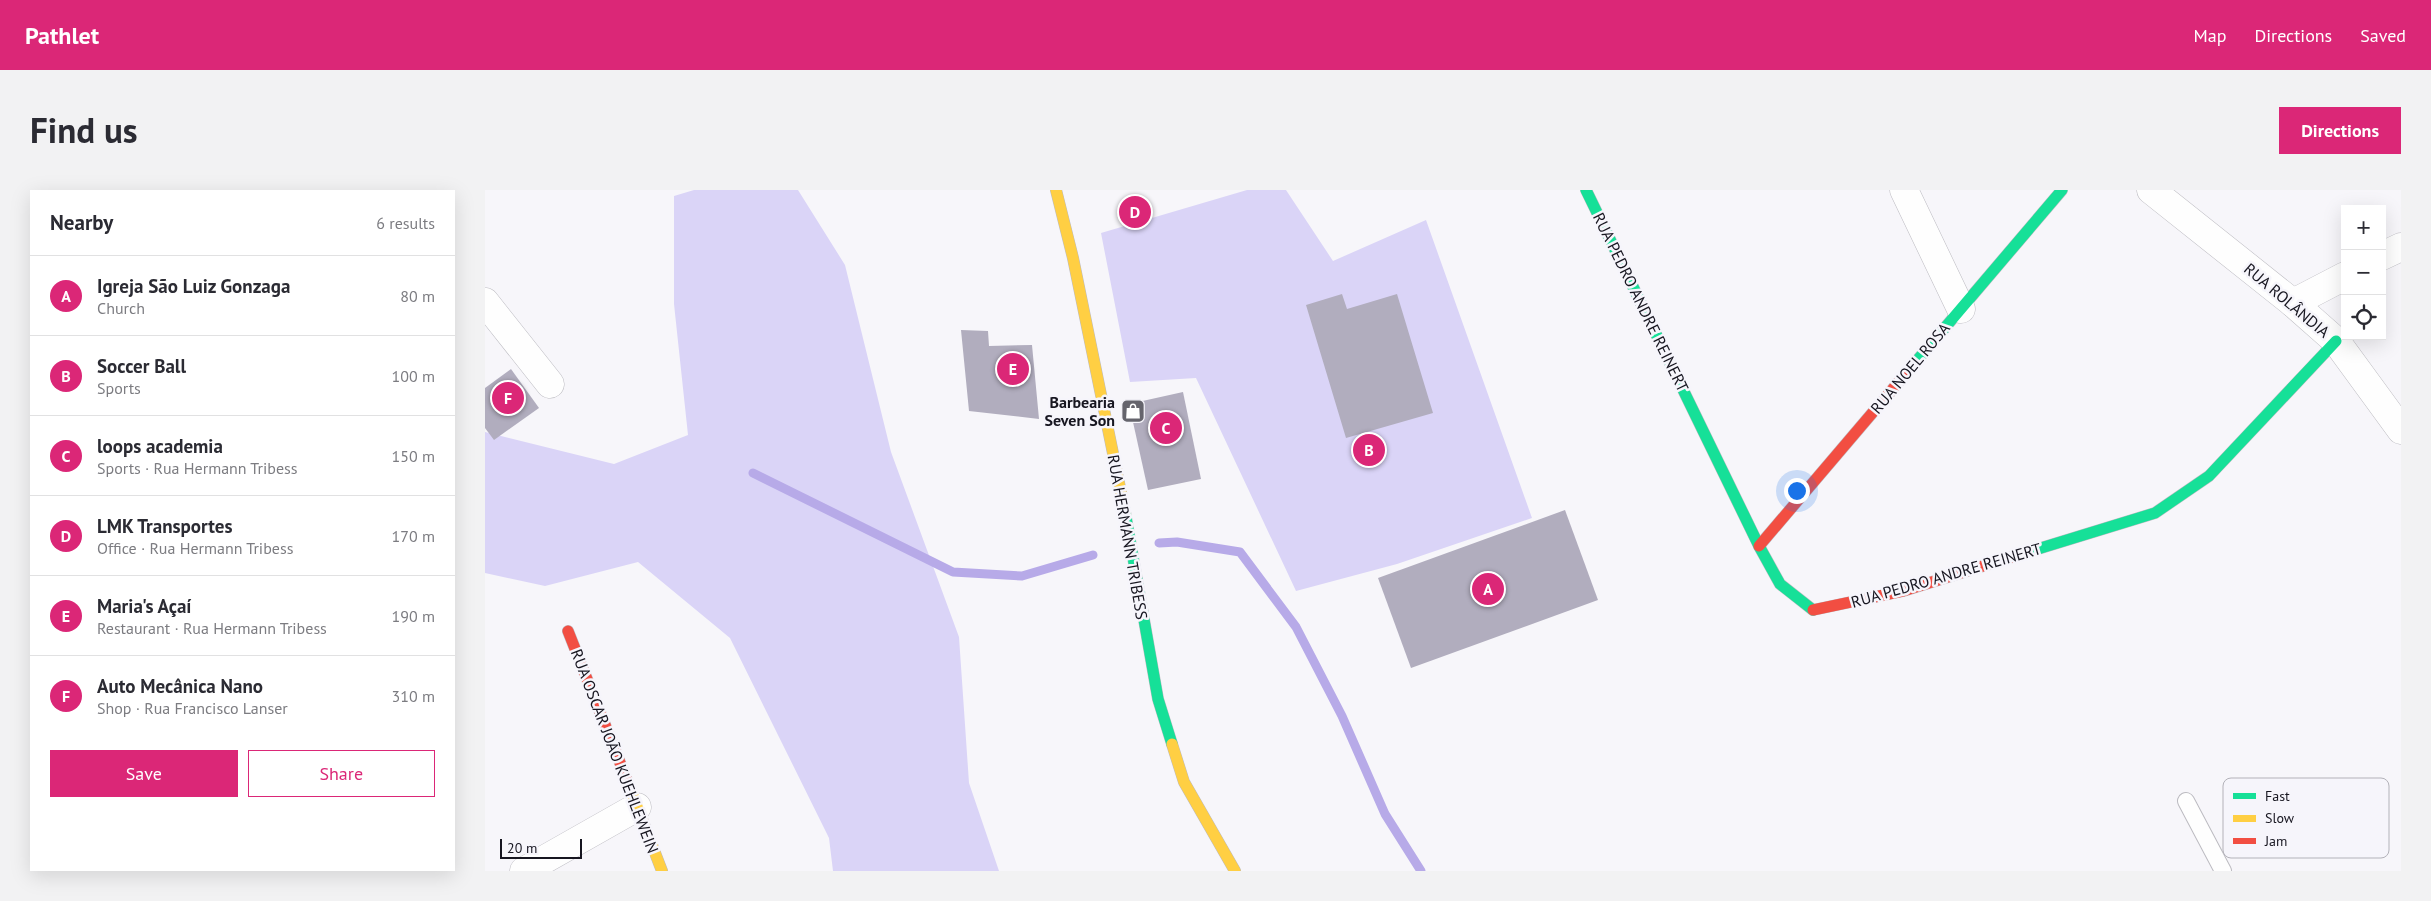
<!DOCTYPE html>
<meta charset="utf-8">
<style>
:root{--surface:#fff;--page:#f2f2f3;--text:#2b2b33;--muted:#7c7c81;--line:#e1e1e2;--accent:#db2777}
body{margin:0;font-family:"PT Sans",sans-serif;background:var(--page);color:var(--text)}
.controls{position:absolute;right:15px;top:15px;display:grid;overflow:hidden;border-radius:0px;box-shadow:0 5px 20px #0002}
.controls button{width:45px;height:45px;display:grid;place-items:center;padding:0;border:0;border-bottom:1px solid var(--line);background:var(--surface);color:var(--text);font:25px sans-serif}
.scale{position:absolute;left:15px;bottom:12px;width:82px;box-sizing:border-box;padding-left:5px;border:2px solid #171620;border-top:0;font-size:14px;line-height:18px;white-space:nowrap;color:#171620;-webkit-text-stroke:4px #f6f5fb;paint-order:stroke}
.you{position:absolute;left:1311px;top:300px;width:18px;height:18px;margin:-12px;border:4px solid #fff;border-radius:50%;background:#1a73e8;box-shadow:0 0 0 8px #1a73e833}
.badge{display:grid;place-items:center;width:32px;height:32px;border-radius:50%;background:var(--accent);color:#fff;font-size:16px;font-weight:700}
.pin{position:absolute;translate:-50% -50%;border:2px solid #fff;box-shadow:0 1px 5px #0006}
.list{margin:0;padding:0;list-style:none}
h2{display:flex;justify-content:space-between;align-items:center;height:65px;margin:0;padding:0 20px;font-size:21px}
h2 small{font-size:16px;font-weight:400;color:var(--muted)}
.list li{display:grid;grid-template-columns:32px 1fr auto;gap:15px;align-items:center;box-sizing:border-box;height:80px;padding:0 20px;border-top:1px solid var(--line)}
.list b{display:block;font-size:19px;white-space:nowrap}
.list p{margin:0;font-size:16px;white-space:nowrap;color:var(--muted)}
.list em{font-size:16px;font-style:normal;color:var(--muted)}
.actions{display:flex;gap:10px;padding:15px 20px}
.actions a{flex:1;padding:11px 0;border:1px solid var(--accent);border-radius:0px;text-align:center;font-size:18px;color:var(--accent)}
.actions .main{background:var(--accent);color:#fff}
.icon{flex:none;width:28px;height:28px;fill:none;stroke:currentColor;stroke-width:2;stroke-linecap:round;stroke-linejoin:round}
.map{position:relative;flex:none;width:1916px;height:681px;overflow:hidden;border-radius:0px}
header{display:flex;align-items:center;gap:30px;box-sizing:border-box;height:70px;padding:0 25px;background:var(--accent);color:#fff}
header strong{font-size:24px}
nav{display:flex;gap:28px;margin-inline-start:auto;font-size:18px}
.intro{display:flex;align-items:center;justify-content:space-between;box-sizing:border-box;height:120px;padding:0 30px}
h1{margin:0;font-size:35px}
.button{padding:12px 22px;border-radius:0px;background:var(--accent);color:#fff;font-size:18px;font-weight:700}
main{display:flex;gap:30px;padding:0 30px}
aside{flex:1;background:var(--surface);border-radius:0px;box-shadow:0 5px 20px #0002}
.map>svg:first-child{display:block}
.green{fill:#dad4f7}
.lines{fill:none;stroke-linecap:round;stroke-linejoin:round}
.stream{stroke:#b7aae8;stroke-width:9}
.building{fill:#b1adbe}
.lane-casing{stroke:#bcbbc1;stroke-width:18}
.street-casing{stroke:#bcbbc1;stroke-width:29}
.fast-casing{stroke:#bcbbc1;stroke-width:12}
.slow-casing{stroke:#bcbbc1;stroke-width:12}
.jam-casing{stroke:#bcbbc1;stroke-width:12}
.lane{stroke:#fefefe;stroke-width:16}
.street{stroke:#fefefe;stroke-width:28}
.fast{stroke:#16e098;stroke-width:11}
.slow{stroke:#ffcf43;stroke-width:11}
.jam{stroke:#f24e42;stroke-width:11}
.labels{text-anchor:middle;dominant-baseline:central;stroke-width:5;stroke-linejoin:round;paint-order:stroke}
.street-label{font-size:16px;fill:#171620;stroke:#f6f5fb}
.poi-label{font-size:16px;font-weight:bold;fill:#171620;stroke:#f6f5fb;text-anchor:end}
.key{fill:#f6f5fb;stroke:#b3b2b9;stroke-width:1}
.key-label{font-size:14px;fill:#171620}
</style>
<header>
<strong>Pathlet</strong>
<nav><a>Map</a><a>Directions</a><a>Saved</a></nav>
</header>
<div class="intro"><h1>Find us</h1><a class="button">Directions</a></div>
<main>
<aside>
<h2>Nearby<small>6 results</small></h2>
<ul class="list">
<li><span class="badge">A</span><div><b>Igreja São Luiz Gonzaga</b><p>Church</p></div><em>80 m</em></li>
<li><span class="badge">B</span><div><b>Soccer Ball</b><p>Sports</p></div><em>100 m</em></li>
<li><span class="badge">C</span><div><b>loops academia</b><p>Sports · Rua Hermann Tribess</p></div><em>150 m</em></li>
<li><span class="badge">D</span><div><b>LMK Transportes</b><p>Office · Rua Hermann Tribess</p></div><em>170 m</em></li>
<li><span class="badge">E</span><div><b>Maria's Açaí</b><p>Restaurant · Rua Hermann Tribess</p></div><em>190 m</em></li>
<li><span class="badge">F</span><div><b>Auto Mecânica Nano</b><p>Shop · Rua Francisco Lanser</p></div><em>310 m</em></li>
</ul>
<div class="actions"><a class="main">Save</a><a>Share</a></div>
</aside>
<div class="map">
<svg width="1916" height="681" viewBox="0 0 1916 681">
<rect width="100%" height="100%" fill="#f7f6fa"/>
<g class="green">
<path d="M209,0H313L360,75L406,262L474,447L484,593L514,681H348L344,648L245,448L153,372L60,396L0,383V242L129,274L203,245L189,114V6Z"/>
<path d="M762,0H801L848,71L941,30L1047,328L912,374L811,401L711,188L645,192L616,43Z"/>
</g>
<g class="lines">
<g class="stream">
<path d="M268,283L468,382L537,386L608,365"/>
<path d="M674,353L692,352L755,362L811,437L857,526L900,624L936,681"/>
</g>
</g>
<g class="building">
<path d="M857,104L862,119L912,104L948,223L861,248L821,115Z"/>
<path d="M476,140L503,141L504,156L547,155L554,229L484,221Z"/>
<path d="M26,179L54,218L9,250L0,238V198Z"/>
<path d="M698,202L716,289L663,300L644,214Z"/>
<path d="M1080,320L1113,410L926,478L893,388Z"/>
</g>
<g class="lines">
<g class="lane-casing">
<path id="lane" d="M1701,611L1738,681"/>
</g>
<g class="street-casing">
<g id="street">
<path d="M1419,0L1476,119"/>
<path d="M1666,0L1808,113L1851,151L1916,240"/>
<path d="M1897,66L1916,57"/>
<path d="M0,112L65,194"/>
<path d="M1808,113L1860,86"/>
<path d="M39,681L152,617"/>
</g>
</g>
<g class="fast-casing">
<g id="fast">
<path d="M1101,0L1274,356L1295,394L1328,420"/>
<path d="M1429,174L1577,0"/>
<path d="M640,322L673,509L687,554"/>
<path d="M1530,366L1670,323L1724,286L1851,151"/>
</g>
</g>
<g class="slow-casing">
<g id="slow">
<path d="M571,0L588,68L640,322"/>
<path d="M687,554L699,592L750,681"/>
<path d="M143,593L177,681"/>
</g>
</g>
<g class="jam-casing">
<g id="jam">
<path d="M1274,356L1429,174"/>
<path d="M1328,420L1418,401L1530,366"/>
<path d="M83,441L143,593"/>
</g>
</g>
<use href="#lane" class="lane"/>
<use href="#street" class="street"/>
<use href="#fast" class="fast"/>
<use href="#slow" class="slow"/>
<use href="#jam" class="jam"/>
</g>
<defs>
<g id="shop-square" transform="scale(1.25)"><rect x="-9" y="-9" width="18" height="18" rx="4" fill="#65646c" stroke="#f6f5fb"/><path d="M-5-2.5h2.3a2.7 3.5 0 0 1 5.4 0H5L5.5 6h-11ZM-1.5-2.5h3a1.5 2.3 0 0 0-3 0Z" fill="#fff"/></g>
</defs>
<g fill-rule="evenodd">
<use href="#shop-square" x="648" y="221"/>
</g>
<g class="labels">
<g class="street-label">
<text transform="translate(1802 110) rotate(40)">RUA ROLÂNDIA</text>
<text transform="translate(1156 112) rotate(64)">RUA PEDRO ANDRE REINERT</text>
<text transform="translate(1425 178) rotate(-50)">RUA NOEL ROSA</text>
<text transform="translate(643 347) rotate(80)">RUA HERMANN TRIBESS</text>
<text transform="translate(1461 385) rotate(-16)">RUA PEDRO ANDRE REINERT</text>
<text transform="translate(130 561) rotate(69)">RUA OSCAR JOÃO KUEHLEWEIN</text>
</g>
<g class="poi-label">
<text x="630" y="212">Barbearia<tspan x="630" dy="18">Seven Son</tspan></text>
</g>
</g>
<rect x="1738" y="588" width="166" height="80" rx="8" class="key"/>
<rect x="1748" y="603" width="23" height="6" fill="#16e098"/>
<rect x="1748" y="625" width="23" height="7" fill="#ffcf43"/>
<rect x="1748" y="648" width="23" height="6" fill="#f24e42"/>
<g class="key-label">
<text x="1780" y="611">Fast</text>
<text x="1780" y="633">Slow</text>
<text x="1780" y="656">Jam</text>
</g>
</svg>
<div class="controls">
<button>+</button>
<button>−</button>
<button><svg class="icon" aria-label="locate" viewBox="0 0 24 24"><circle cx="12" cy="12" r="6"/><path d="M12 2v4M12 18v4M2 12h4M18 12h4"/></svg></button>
</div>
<div class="scale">20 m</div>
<div class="you"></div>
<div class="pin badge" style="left:1003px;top:399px">A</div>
<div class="pin badge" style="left:884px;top:260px">B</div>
<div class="pin badge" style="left:681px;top:238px">C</div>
<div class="pin badge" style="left:650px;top:22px">D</div>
<div class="pin badge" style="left:528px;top:179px">E</div>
<div class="pin badge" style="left:23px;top:208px">F</div>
</div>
</main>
